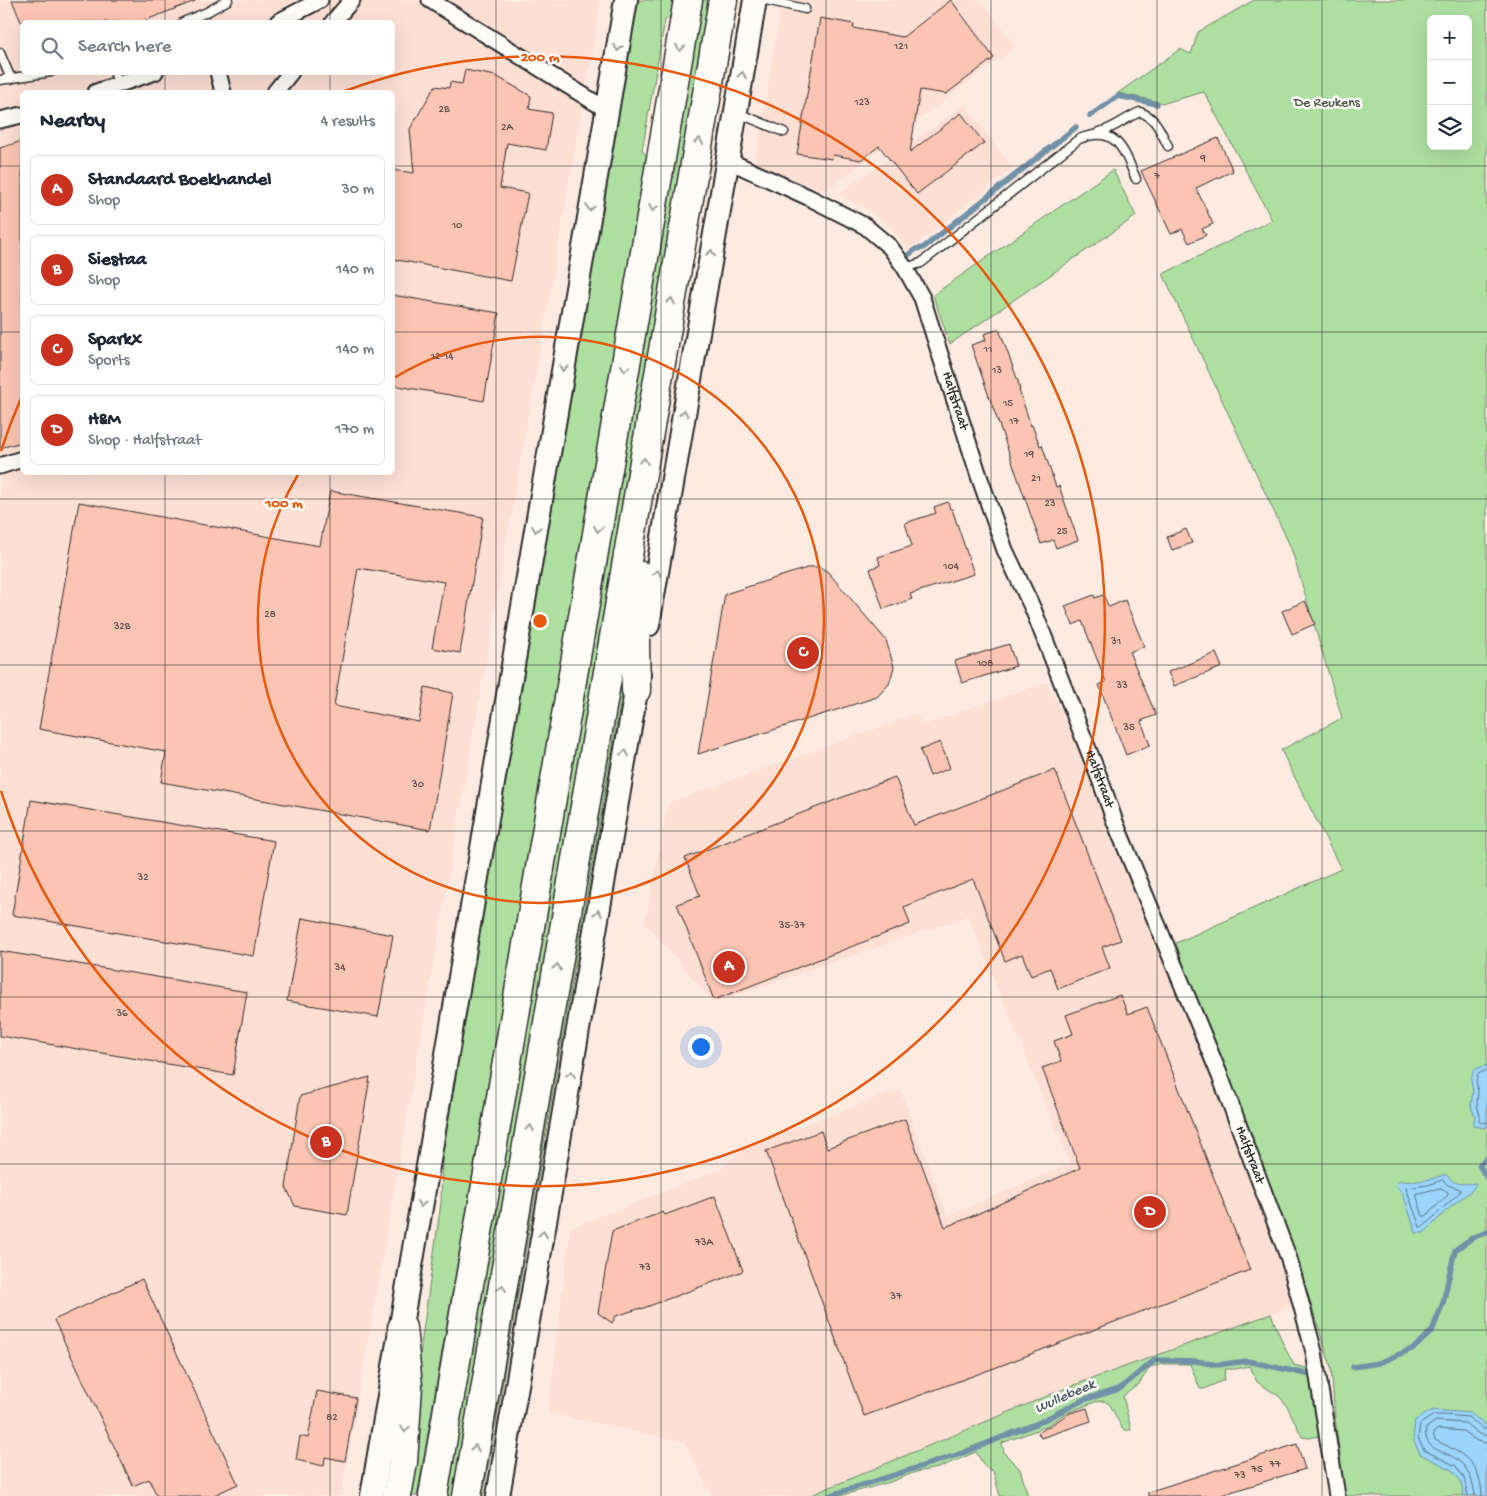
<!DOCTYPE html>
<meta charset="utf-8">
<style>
:root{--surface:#fff;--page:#f6f6f7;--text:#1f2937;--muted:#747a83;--line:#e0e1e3;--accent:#c8321e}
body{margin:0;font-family:"Gochi Hand",sans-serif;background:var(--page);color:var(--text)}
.controls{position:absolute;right:15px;top:15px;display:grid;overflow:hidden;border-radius:8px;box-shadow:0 5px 20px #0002}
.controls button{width:45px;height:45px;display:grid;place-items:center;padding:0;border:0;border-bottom:1px solid var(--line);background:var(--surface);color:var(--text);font:25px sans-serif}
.you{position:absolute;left:700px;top:1046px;width:18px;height:18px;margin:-12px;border:4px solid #fff;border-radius:50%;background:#1a73e8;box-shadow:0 0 0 8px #1a73e833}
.badge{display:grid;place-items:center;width:32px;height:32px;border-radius:50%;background:var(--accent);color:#fff;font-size:16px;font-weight:700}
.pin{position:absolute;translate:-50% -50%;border:2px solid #fff;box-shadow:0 1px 5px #0006}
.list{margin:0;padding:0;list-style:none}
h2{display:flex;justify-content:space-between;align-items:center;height:65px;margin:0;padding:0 20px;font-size:21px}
h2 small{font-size:16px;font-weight:400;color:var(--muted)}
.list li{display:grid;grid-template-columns:32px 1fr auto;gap:15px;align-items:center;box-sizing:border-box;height:70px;margin:0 10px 10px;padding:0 10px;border:1px solid var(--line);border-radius:8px}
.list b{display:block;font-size:19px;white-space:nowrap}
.list p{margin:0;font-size:16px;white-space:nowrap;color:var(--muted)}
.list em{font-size:16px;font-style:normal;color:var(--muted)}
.icon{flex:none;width:28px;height:28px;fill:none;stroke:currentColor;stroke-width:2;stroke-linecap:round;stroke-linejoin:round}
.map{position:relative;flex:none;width:1487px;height:1496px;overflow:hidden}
.search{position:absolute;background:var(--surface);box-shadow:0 5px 20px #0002;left:20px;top:20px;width:375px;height:55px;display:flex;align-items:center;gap:12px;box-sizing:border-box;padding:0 18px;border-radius:8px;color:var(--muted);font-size:19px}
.panel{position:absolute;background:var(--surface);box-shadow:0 5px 20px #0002;left:20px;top:90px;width:375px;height:385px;border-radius:8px}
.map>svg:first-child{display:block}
.built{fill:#fddfd4;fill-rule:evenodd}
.green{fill:#addfa0;stroke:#6c8566;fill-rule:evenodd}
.water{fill:#9cd5fc;stroke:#6f91a8}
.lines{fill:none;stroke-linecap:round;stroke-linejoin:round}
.shore{stroke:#586f7f;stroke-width:1}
.stream{stroke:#6f91a8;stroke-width:5.5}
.building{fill:#fcc4b2;stroke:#2b2b2b}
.lane-casing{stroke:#2b2b2b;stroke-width:11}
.street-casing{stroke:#2b2b2b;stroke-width:19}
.secondary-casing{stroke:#2b2b2b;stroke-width:26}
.highway-casing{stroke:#2b2b2b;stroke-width:31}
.lane{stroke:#fdfcf7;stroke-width:8}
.street{stroke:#fdfcf7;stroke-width:15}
.secondary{stroke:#fdfcf7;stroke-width:22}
.highway{stroke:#fdfcf7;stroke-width:28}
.oneway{stroke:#9e9e9b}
.grid{fill:none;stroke:#2b2b2b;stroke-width:1;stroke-opacity:0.55}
.ring{fill:none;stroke:#e8590c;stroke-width:2.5}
.labels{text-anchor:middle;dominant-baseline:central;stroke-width:5;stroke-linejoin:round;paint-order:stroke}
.number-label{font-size:11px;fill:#5f514d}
.park-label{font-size:14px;fill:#4c5848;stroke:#fdfcf7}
.street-label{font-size:14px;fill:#2b2b2b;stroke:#fdfcf7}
.water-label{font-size:15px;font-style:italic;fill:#4d5e6a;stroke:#fdfcf7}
.centre{fill:#e8590c;stroke:#fdfcf7;stroke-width:2.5}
.ring-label{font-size:15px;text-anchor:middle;font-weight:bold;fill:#e8590c;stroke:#fdfcf7;stroke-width:5;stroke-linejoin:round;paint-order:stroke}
</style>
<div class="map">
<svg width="1487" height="1496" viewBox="0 0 1487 1496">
<rect width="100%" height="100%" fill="#fdebe2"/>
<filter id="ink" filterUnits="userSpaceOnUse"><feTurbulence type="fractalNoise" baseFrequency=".02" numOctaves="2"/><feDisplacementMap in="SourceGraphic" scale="10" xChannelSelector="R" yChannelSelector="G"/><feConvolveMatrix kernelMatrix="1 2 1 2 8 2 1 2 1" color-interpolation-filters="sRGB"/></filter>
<g filter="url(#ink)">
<g class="built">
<path d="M0,0H601L341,1496H0ZM22,22H392V72H22ZM22,92H392V472H22Z"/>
<path d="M782,0H980L1016,46L825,191L755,164Z"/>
<path d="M965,105L1013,168L909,250L893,230L865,208L837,195Z"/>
<path d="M1047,682L1176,943L1219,1069L1309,1298L1280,1311L1066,1388L809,1496H712L684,1442L548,1413L570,1228L722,1169L748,1145L900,1090L948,1216L1070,1164L968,916L714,1003L645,923L668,803L917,714L923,725Z"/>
</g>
<g class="green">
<path d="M637,0H676L674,15L665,20L642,151L649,157L417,1496H404L422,1338L441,1203L443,1119Z"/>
<path d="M699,0H713L456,1496H443Z"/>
<path d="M1254,0H1487V1496H1345L1335,1419L1331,1367L1309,1298L1219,1069L1176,943L1341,869L1281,750L1342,718L1291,548L1163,274L1272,220L1204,92L1164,103L1118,93L1180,49L1191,54L1198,32ZM1431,19H1468V146H1431Z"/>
<path d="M1113,170L1136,216L950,344L933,295Z"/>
<path d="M615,685L623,687L483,1496H478Z"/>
<path d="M1271,1314L1284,1346L1294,1365L1311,1369L1316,1386L1319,1436L1309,1438L1302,1437L1288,1408L1280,1397L1257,1382L1250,1366L1235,1369H1225L1224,1380L1204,1389H1200L1190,1364H1163L1150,1367L1139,1384L1123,1396L1131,1430H1123L1110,1405L1104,1401L1095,1402L1066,1413L1045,1427L1002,1443L1004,1453L1020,1469L1028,1496H1000L993,1471L985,1467L976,1452L938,1468L916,1472L890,1482L840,1496H809L1066,1388Z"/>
</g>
<g class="water">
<path d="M1487,1065V1126L1483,1128L1473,1125L1475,1117L1471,1106L1473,1091L1471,1081L1473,1070Z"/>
<path d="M1443,1175H1447C1454,1186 1464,1184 1476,1183L1473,1189L1447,1210L1424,1233H1416L1403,1194L1395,1185L1399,1181C1415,1182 1428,1181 1443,1175Z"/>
<path d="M1433,1410L1470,1413L1487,1426V1496H1464L1460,1480L1452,1470L1420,1454L1413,1439L1415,1420Z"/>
</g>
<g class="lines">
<g class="shore">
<path d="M1487,1070L1478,1074L1476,1081L1478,1091L1477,1105L1480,1116L1479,1121L1482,1123L1487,1122"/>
<path d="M1443,1180L1448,1185L1460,1189V1192L1423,1227H1420L1406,1188L1428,1185Z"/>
<path d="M1441,1188L1448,1192V1195L1426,1216H1423L1416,1194Z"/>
<path d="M1468,1496L1464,1478L1456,1466L1424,1450L1418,1438L1420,1424L1434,1415H1444L1468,1417L1483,1429H1487"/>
<path d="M1475,1496C1474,1484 1469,1469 1459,1461C1444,1449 1423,1452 1426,1428L1436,1421L1465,1423L1479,1434L1487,1436"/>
<path d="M1482,1496C1481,1462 1462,1453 1435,1440L1433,1433L1438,1429L1463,1431L1477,1441L1487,1443"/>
</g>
<g class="stream">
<path d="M1090,116L1118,96L1157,104"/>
<path d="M907,256L916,249L923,248L1076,127"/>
<path d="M1487,1158L1479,1165L1487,1178"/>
<path d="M1353,1367L1379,1363L1414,1348L1432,1331L1443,1303L1455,1250L1472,1238L1487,1232"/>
<path d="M828,1496L960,1454L1038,1423L1083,1400L1119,1389L1155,1360L1196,1361L1217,1365L1247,1361L1311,1375"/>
</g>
</g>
<g class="building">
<path d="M12,0H195V1L141,22H21Z"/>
<path d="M951,0L994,58L946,94L920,90L910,152L961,113L984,143L917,194L879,146L861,160L833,155L832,159L797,154L820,18L854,24L853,28L903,37Z"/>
<path d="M465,70L496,76L531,96L529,109L552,113L546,150L507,143L500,188L528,193L511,281L392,259V170L414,173L410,129L435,86L449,88L450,82L462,84Z"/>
<path d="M1218,138L1233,171L1196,188L1213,224L1202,229L1206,235L1189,243L1182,229L1171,234L1141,171Z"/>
<path d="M22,141V442L0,448V148Z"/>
<path d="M392,295L499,313L484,401L392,385Z"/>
<path d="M999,329L1018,381L1020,390H1019L1031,426L1032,425L1040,446L1042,445L1056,487L1059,486L1078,540L1056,548L1053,540L1041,544L971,345L986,340L984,334Z"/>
<path d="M330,491L483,517L460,653L432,648L444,582L358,568L334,706L419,722L425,687L453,693L430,830L161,782L166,752L39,729L79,502L320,546Z"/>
<path d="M948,502L950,509H952L974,574L910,594L912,599L883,609L870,569L880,565L878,557L912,546L905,523L936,513L934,507Z"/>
<path d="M1186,529L1192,543L1172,550L1167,537Z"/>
<path d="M810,567H820L828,572L886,640L894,667L889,684L877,697L698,754L725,594Z"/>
<path d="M1094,595L1095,598L1103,595L1109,607L1125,600L1144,646L1130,652V654L1156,715L1141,721L1150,745L1126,755L1099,685L1106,682L1082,621L1073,625L1065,606Z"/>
<path d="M1305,601L1315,624L1292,634L1282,611Z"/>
<path d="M1009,644L1016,666L962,683L955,661Z"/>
<path d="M1216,653L1222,667L1174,686L1168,672Z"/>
<path d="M940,742L950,768L930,776L920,750Z"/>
<path d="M1055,770L1121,940L1102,947L1110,968L1058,989L1050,968L1031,976L1022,954L1005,961L973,879L904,907L910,924L714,1000L677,904L700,896L685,858L895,777L914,825Z"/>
<path d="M31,800L274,841L254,956L12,915Z"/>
<path d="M302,918L393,935L378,1017L287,1001Z"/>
<path d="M0,951L247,992L233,1075L0,1036Z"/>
<path d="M1120,995L1128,1014L1147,1007L1250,1270L997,1367L864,1416L766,1151L821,1131L827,1148L905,1119L945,1227L968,1218L1080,1168L1042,1068L1061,1061L1054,1041L1073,1034L1066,1015Z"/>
<path d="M370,1077L347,1215L295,1206L286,1187L300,1096Z"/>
<path d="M715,1196L743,1271L641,1309V1308L616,1316L612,1323L598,1313L612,1231L663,1212L665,1215Z"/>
<path d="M142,1279L238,1484L212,1496H157L149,1479L133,1486L54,1320Z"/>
<path d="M317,1391L356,1398L345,1461L325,1457L324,1466L296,1460L300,1436L308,1438Z"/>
<path d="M1087,1408L1091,1421L1041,1438L1038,1433L1070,1413Z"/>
<path d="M1297,1444L1305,1469L1218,1496H1148V1492Z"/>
</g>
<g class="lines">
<g class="lane-casing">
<g id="lane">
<path d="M766,0L805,9"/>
<path d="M183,22L207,12L228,0"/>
<path d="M0,53L11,79"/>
<path d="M114,72L119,85"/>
<path d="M0,80L51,72"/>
<path d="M738,113L784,132"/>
<path d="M1099,132C1114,129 1125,118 1140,112C1157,118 1160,131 1168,146"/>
<path d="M905,268L921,263L1079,139C1116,124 1124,150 1136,179"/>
</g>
</g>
<g class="street-casing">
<g id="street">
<path d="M430,0L607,110"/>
<path d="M278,22L320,0"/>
<path d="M333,22L352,0"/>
<path d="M218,72L223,92"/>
<path d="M96,92L155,72"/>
<path d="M275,92L291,72"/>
<path d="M0,120L22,115"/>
<path id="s1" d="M727,160L808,197L865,226L890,247L905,268L922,298L979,476L1005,550L1033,609L1101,782L1115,822L1220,1076L1289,1259L1314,1352L1337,1496"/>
<path d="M0,466L22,459"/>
</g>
</g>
<g class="secondary-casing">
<g id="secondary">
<path d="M648,625L755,0"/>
<path d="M372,1496L626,0"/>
<path d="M498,1496L639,674"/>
</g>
</g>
<g class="highway-casing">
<g id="highway">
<path d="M636,690L635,642L641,576"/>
<path d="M397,1496L403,1462L408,1386L402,1328"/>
<path d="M433,1496L688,0"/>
<path d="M467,1496L723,0"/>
</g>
</g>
<use href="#lane" class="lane"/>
<use href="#street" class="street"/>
<use href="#secondary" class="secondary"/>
<use href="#highway" class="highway"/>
</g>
<defs><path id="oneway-chevron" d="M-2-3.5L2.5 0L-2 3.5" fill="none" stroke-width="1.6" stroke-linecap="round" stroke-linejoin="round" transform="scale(1.25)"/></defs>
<g class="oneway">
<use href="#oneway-chevron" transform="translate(618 48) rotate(99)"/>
<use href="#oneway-chevron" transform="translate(680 48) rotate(100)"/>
<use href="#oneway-chevron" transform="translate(742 75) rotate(-80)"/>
<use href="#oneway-chevron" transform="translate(699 141) rotate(-80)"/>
<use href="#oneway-chevron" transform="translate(590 208) rotate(100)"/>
<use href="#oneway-chevron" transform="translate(653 208) rotate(100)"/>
<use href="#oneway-chevron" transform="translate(711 253) rotate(-80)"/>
<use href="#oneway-chevron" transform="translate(671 301) rotate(-80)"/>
<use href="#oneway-chevron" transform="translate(563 368) rotate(100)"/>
<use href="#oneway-chevron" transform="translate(625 368) rotate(100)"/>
<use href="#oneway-chevron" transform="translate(684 413) rotate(-80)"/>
<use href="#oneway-chevron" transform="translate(644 461) rotate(-80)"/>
<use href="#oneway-chevron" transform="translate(536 529) rotate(99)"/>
<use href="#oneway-chevron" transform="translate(598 529) rotate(100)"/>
<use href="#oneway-chevron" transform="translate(657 573) rotate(-80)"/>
<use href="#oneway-chevron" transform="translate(625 753) rotate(-80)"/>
<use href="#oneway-chevron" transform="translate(598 913) rotate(-80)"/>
<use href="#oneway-chevron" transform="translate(557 967) rotate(-80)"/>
<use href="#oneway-chevron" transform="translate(571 1074) rotate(-80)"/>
<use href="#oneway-chevron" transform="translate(530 1128) rotate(-80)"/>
<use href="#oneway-chevron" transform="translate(421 1204) rotate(99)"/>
<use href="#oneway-chevron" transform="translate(543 1234) rotate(-80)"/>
<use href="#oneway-chevron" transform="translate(502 1288) rotate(-80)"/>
<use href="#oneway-chevron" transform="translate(405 1429) rotate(93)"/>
<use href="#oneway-chevron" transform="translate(475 1448) rotate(-80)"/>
</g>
</g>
<path class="grid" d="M165,0V22M330,0V22M496,0V1496M661,0V1496M826,0V1496M991,0V1496M1157,0V1496M1322,0V1496M165,72V92M330,72V92M0,166H22M392,166H1487M0,332H22M392,332H1487M165,472V1496M330,472V1496M0,499H1487M0,665H1487M0,831H1487M0,997H1487M0,1164H1487M0,1330H1487"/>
<g class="ring">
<path d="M394 378A283 283 0 1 1 299 473"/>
<path d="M1 451A565 565 0 0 1 22 396M342 92A565 565 0 1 1 1 791"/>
</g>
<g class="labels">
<g class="number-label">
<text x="901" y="47">121</text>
<text x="862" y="103">123</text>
<text x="444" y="110">2B</text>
<text x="507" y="128">2A</text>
<text x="1203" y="159">9</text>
<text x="1157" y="177">7</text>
<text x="457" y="226">10</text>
<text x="988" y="350">11</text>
<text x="442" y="357">12-14</text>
<text x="997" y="371">13</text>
<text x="1008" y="404">15</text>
<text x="1014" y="422">17</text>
<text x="1029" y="455">19</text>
<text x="1036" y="479">21</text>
<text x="1050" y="504">23</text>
<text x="1062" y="532">25</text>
<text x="951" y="567">104</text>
<text x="270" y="615">28</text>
<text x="122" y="627">32B</text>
<text x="1116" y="642">31</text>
<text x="985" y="664">108</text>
<text x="1122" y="686">33</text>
<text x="1129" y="728">35</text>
<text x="418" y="785">30</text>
<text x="143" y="878">32</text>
<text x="792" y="926">35-37</text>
<text x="340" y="968">34</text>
<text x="122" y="1014">36</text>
<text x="704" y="1243">73A</text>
<text x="645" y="1268">73</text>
<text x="896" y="1297">37</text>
<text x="332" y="1418">82</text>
<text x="1275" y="1465">77</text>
<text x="1257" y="1470">75</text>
<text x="1240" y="1476">73</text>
</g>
<g class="park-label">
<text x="1327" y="103">De Reukens</text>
</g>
<g class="street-label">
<text stroke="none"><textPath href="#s1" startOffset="354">Halfstraat</textPath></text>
<text stroke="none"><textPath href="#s1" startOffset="759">Halfstraat</textPath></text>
<text stroke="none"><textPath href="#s1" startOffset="1164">Halfstraat</textPath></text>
</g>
<g class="water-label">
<text transform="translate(1065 1397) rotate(-24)">Wullebeek</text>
</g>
</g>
<circle cx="540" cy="621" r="8" class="centre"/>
<g class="ring-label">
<text x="540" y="61">200 m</text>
<text x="284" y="507">100 m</text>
</g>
</svg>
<div class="controls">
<button>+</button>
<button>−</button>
<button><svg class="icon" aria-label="layers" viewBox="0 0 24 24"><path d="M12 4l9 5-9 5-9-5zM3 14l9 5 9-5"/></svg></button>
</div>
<div class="you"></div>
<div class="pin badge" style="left:729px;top:967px">A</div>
<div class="pin badge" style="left:326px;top:1142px">B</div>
<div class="pin badge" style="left:803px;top:653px">C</div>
<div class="pin badge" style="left:1150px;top:1212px">D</div>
<div class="search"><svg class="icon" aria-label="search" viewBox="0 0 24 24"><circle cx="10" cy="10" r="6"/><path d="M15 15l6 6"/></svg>Search here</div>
<section class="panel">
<h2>Nearby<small>4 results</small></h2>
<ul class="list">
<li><span class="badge">A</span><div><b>Standaard Boekhandel</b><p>Shop</p></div><em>30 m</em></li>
<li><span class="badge">B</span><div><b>Siestaa</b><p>Shop</p></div><em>140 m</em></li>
<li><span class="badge">C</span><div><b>Sparkx</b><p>Sports</p></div><em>140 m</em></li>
<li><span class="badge">D</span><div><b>H&amp;M</b><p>Shop · Halfstraat</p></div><em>170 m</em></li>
</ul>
</section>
</div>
